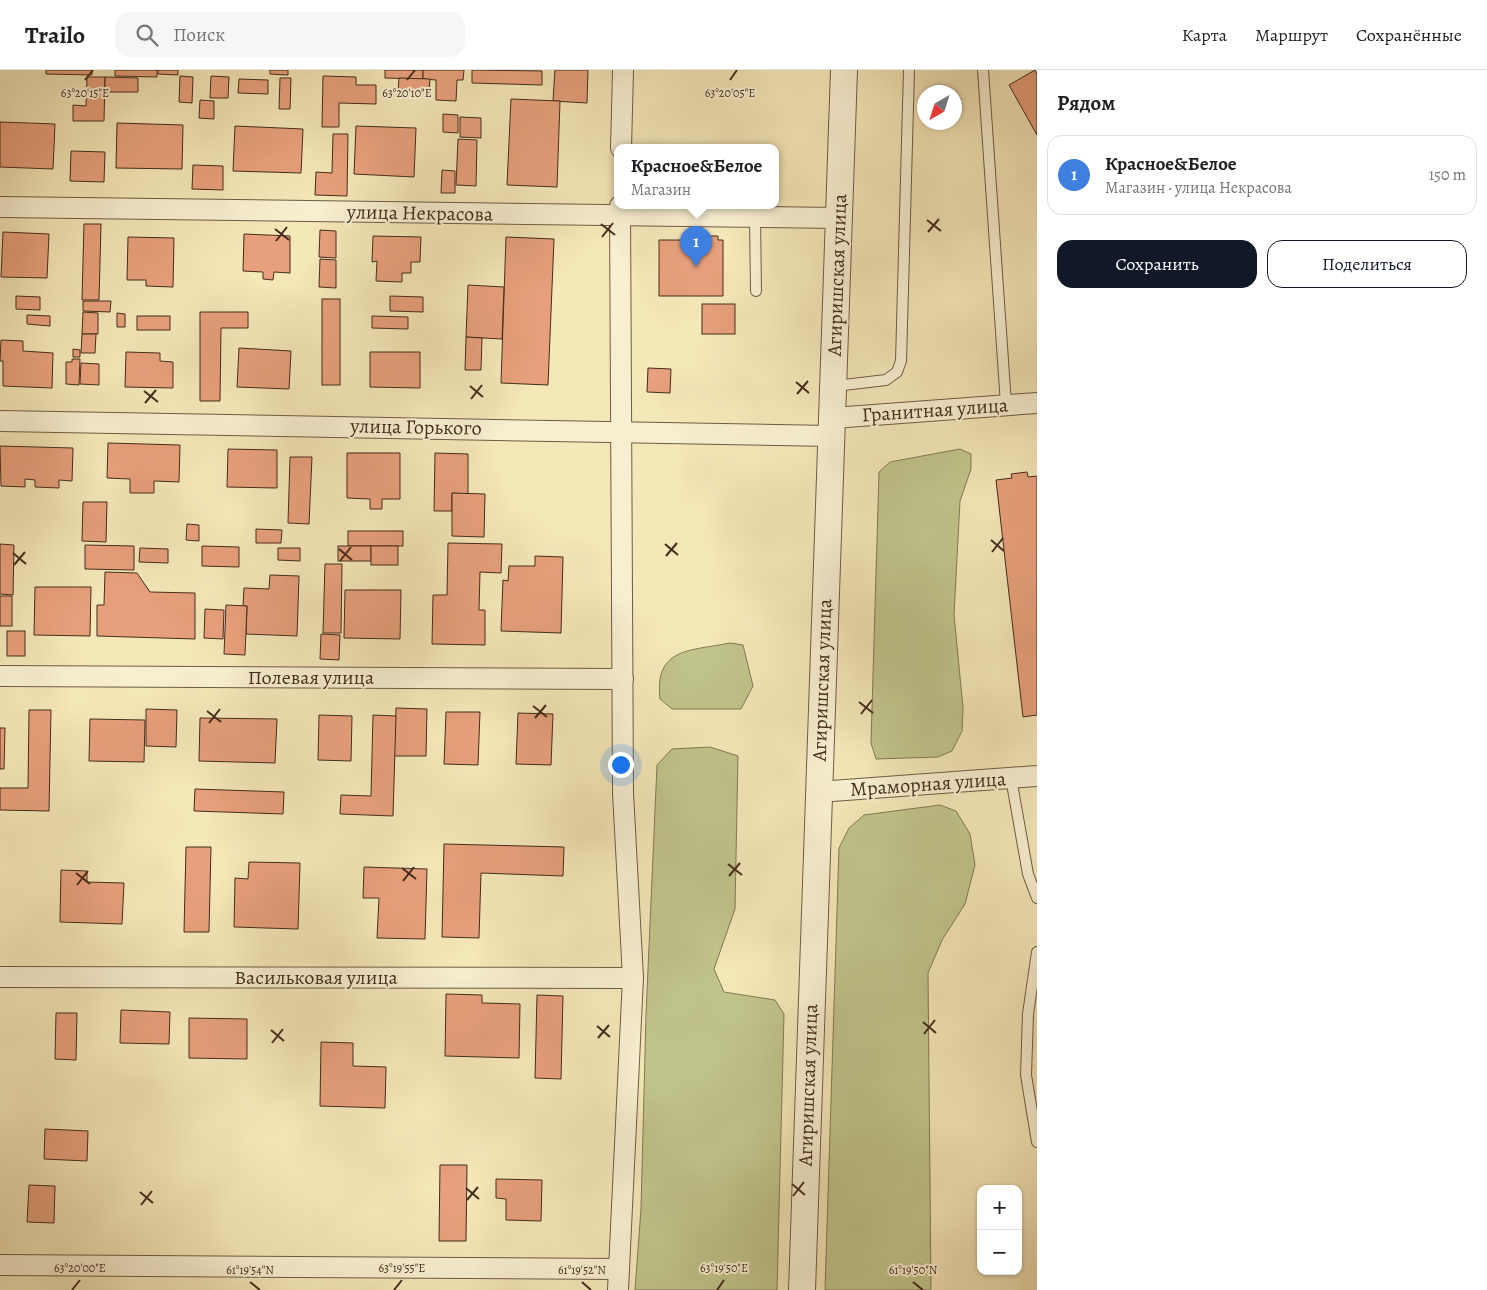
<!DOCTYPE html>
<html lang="ru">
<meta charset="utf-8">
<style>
:root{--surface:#fff;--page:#f6f6f6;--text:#202124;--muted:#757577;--line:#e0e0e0;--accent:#111827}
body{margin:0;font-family:Alegreya,serif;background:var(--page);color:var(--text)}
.controls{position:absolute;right:15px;bottom:15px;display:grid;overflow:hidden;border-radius:10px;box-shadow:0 1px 4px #0004}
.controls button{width:45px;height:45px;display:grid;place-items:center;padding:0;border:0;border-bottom:1px solid var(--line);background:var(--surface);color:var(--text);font:25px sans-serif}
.compass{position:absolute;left:917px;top:15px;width:45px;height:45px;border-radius:50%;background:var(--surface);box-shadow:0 1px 4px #0004;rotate:219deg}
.you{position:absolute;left:620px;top:694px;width:18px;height:18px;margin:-12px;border:4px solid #fff;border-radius:50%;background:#1a73e8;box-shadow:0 0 0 8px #1a73e833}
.badge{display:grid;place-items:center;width:32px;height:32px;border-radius:50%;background:var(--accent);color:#fff;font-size:16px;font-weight:700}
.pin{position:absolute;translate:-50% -41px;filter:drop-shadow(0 1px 2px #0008)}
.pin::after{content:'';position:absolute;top:26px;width:18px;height:15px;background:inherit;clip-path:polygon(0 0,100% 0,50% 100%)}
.popup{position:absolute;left:614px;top:74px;width:165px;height:65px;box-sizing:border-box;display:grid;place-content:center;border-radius:10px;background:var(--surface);filter:drop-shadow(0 1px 4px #0005);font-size:16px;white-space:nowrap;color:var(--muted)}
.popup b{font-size:19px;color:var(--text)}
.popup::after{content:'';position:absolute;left:50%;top:100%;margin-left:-10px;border:10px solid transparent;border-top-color:var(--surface)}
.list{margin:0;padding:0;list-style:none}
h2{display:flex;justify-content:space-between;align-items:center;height:65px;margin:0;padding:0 20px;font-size:21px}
h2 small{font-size:16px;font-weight:400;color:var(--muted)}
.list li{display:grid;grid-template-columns:32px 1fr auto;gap:15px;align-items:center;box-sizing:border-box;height:80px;margin:0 10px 10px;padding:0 10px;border:1px solid var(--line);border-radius:15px}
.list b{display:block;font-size:19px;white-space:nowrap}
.list p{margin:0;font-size:16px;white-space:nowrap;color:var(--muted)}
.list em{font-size:16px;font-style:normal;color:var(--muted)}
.actions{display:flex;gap:10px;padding:15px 20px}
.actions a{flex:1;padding:11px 0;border:1px solid var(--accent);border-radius:15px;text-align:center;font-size:18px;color:var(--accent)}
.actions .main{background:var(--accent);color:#fff}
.icon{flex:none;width:28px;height:28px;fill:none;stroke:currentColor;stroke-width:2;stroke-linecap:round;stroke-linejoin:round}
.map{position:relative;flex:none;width:1037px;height:1220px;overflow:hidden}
header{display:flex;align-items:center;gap:30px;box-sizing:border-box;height:70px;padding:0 25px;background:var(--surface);border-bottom:1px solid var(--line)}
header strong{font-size:24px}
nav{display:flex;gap:28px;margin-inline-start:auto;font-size:18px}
.search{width:350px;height:45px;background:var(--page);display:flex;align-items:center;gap:12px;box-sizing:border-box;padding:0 18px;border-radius:15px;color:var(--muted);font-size:19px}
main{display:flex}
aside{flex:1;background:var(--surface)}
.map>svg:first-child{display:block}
.green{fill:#c0c48b;stroke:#827854}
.building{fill:#e7a07b;stroke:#442c1d}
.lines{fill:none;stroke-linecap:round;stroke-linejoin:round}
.service-casing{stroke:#705b44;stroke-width:12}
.minor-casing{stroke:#705b44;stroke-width:22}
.tertiary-casing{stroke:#705b44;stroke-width:28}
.service{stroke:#f8efd1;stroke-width:10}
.minor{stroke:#f8efd1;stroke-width:20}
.tertiary{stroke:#f8efd1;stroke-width:26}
.ticks{fill:none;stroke:#442c1d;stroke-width:2}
.labels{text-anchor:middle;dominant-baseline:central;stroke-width:4;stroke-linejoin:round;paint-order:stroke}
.street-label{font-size:20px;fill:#442c1d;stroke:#f8efd1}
.ticks-label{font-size:12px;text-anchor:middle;fill:#442c1d;stroke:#f8efd1;stroke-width:4;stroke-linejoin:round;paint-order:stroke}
</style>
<header>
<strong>Trailo</strong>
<div class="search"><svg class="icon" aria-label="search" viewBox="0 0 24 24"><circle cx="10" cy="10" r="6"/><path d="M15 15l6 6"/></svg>Поиск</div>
<nav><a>Карта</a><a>Маршрут</a><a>Сохранённые</a></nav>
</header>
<main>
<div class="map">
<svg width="1037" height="1220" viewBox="0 0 1037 1220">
<rect width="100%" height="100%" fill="#f4e7b8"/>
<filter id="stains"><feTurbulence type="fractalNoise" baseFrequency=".004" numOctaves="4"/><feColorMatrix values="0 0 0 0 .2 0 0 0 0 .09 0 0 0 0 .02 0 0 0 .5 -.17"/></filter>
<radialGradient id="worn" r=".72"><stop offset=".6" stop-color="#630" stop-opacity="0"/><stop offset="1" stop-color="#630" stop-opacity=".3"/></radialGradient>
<g class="green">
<path d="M960,379L971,384V399L960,431L954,545L963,638L962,661L952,681L938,687L876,689L871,673L879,402L890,392Z"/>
<path d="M730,573L743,575L753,616L741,639H672L660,629C654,577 691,581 730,573Z"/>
<path d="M710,677L738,686L735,839L714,899L724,922L775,930L784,944L777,1220H635L641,1139L646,945L657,695L672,679Z"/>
<path d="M940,735L956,741L970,764L975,795L965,834L942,870L928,903L931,1220H825L839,778L849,758L864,745Z"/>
</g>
<g class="building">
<path d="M46,0H92V5L46,4Z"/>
<path d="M115,0H157V7L115,6Z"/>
<path d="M158,0H178V5L158,4Z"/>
<path d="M270,0H288V5L270,4Z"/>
<path d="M385,0H423V9L385,8Z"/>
<path d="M423,0H464L463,10H457L456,31L436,30V10L423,9Z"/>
<path d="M472,0L542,1V15L472,13Z"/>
<path d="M555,0H588L587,33L553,31Z"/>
<path d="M1035,0L1037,4V65L1009,15Z"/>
<path d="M180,6L193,7L192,33L179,32Z"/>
<path d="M211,6L229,7L228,28H210Z"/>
<path d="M323,6L356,7V15H376V34L339,33V57H322Z"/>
<path d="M87,7H105L104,51H73V35L86,36Z"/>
<path d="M105,7L138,8V22H105Z"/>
<path d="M280,8H291L290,39H279Z"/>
<path d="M399,8L430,9L429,23L398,22Z"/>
<path d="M239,9L268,10V24L238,23Z"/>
<path d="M511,29L560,31L557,117L507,115Z"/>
<path d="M200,30L214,31V49L199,48Z"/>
<path d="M443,44L458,45V63L443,62Z"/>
<path d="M460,47L481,48V68L460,67Z"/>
<path d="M0,52L55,54L53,99L0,97Z"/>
<path d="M117,53L183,55L182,99L116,98Z"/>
<path d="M235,56L303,59L301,103L233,101Z"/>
<path d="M356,56L416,58L414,107L354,104Z"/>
<path d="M333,64H348L347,126L315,125L316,102L332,103Z"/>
<path d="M458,69L477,70L476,116L456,115Z"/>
<path d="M71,81L105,82L104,112L70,111Z"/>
<path d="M193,95L223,96V120L192,119Z"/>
<path d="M442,100L455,101V123H441Z"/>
<path d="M84,154H101L99,230H82Z"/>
<path d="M320,160L336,161V188L319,187Z"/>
<path d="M3,162L49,164L47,208L1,207Z"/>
<path d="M244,164L290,166V203L274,202L273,210L263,209V202L243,201Z"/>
<path d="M373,166L421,167L420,192H411V203H402V212L376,211L377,191L372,192Z"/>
<path d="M699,166H718V170H723V226H659V170H699Z"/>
<path d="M128,167L174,168L173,217L146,216V210H127Z"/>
<path d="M506,167L554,169L548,315L501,313Z"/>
<path d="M320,189L336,190V218L319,217Z"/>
<path d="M468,215L504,217L502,269L466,267Z"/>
<path d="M16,226L40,227V240L16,239Z"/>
<path d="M390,226L423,227V242L390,241Z"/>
<rect x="322" y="229" width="18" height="86"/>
<path d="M83,231H111L110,242L83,241Z"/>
<rect x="702" y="234" width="33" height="30"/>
<path d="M83,242L98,243V264H82Z"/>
<path d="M200,242H248V258H221L220,331H200Z"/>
<path d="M117,243L125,244V257H117Z"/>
<path d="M27,245L50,246V256L27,254Z"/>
<rect x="137" y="246" width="33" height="14"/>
<path d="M372,246L408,247V259L372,258Z"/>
<path d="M82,264H96L95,283H81Z"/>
<path d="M466,267L482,268L481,300H465Z"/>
<path d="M1,270L23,271V281L53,283L52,318L3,316V291H0Z"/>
<path d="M239,278L291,281L289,319L237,317Z"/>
<path d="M73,279L80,280V287H73Z"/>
<path d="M126,282L160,283V291L173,292V318L125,317Z"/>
<path d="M370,282H420V318L370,317Z"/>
<path d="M72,289H80L79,315L66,314V292H72Z"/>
<path d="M81,293L99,294V315L80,314Z"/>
<path d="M648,298L671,299L670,323L647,322Z"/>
<path d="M108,373L180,375L179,412L154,411V423H130V409L107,408Z"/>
<path d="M0,376L73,378L72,411L59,410V418L35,417V410L25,409V417L1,416Z"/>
<path d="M228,379L277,380V418L227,417Z"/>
<path d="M347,383H400V429H382V439H370V429L347,428Z"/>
<path d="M435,383L468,384V424L452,423V441H434Z"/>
<path d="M290,387H312L309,454L288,453Z"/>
<path d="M1027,402L1028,407L1037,406V645L1023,647L996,410L1012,408L1011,404Z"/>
<path d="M452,423L485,424L484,467L452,466Z"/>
<path d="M83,432H107L106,472L82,471Z"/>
<path d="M187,454L199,455V471L186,470Z"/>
<path d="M256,459L282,460L281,473H256Z"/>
<rect x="348" y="461" width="55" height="15"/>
<path d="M448,473L502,474L501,503L480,502L479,540H485V575L432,574L433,525H447Z"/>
<path d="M0,474L14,475L13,525L0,524Z"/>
<path d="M85,475L134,476V500L85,499Z"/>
<path d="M202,476L239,477V497L202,496Z"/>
<rect x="338" y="476" width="33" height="15"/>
<rect x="371" y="476" width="27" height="19"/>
<path d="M140,478L168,479V493L139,492Z"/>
<path d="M278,478H300V491L278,490Z"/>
<path d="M535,486L563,487L561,563L501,561L503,510L508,511L509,496H535Z"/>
<path d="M325,494H342L341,563H323Z"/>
<path d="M105,502L137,503L150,522L195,523V569L97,566V535H104Z"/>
<path d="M270,505L299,506L297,566L246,564L247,536H243L244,518L269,519Z"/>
<path d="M35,517H91L90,566L34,565Z"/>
<path d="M345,520H401L400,569L344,568Z"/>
<rect x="0" y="526" width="12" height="30"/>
<path d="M226,535L247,536L245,585L224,584Z"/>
<path d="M205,539L224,540L223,569L204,568Z"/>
<rect x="7" y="561" width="18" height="25"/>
<path d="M321,564L340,565L339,590L320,589Z"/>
<path d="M396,638L427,639L426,686H394Z"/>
<path d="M146,639L177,640L176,677L146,676Z"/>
<path d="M29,640H51L49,741L0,740V718H28Z"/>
<path d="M446,642H480L478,695L444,694Z"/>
<path d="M518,643L553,644L551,695L516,694Z"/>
<path d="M319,645L352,646L351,691L318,690Z"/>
<path d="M373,645L396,646L393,746L340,744L341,725L371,726Z"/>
<path d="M200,648L277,649L275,693L199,691Z"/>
<path d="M90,649L145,650L144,692L89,691Z"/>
<path d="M0,658H5L4,699H0Z"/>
<path d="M195,719L284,722L283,744L194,741Z"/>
<path d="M444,774L564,777L563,806L481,803L479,868L442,867Z"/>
<path d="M186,777H211L209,862H184Z"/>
<path d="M249,792L300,793L298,859L234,857L235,808L248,809Z"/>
<path d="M364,797L427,799L425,869L377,868L379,828H363Z"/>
<path d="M61,800L87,801V812L124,813L122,854L60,852Z"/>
<path d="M446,924L482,925V933L520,934L519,988L445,986Z"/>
<path d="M537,925L563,926L561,1009L535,1008Z"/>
<path d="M121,940L170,942L169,974L120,973Z"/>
<path d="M56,943H77L76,990L55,989Z"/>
<path d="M189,948L247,949V989L189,988Z"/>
<path d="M321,972L353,973V996L386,997L385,1038L320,1036Z"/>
<path d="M45,1059L88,1061L87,1091L44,1089Z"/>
<path d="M440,1095H467L466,1171H439Z"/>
<path d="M496,1109L542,1110L541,1151L506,1150V1129L496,1128Z"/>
<path d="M29,1115L55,1116L54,1153L27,1152Z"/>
</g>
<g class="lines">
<g class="service-casing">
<g id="service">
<path d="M983,0L1006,334"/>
<path d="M755,147L756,221"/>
<path d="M835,316L886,310L897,302L901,291L909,0"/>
<path d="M1011,708L1028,804L1037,828"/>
<path d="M1037,882L1028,944L1026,1005L1037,1072"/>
</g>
</g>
<g class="minor-casing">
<g id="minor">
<path d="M621,78L623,0"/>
<path d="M0,137L839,148"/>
<path d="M833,348L1037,333"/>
<path d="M0,351L832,366"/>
<path d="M0,606L623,609"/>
<path d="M818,722L1037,706"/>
<path d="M0,907L633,908"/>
<path d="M0,1195L619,1199"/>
<path d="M618,1220L633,908L623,723L620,136"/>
</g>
</g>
<g class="tertiary-casing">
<path id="tertiary" d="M802,1220L844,0"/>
</g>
<use href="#service" class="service"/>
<use href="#minor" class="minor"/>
<use href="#tertiary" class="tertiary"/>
</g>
<path class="ticks" d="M85,10L93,0M407,10L415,0M730,10L737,0M927,150L941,161M601,154L615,165M275,159L289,170M928,162L939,149M602,167L613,153M276,171L287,157M796,312L809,323M470,316L483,327M144,321L158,332M797,324L808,311M471,329L482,315M145,333L156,320M991,470L1004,481M665,474L678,485M339,479L352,490M992,482L1003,468M13,483L26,494M666,486L677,473M340,491L351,477M14,495L25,482M859,632L873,643M533,636L547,647M207,641L221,652M861,644L872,630M535,648L546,635M209,653L220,639M728,794L742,805M402,798L416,809M76,803L90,814M729,806L740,793M403,811L414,797M77,815L88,801M923,952L936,963M597,956L610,967M271,960L284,971M924,964L935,950M598,968L609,955M272,973L283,959M792,1114L805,1125M466,1118L479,1129M140,1122L153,1133M793,1126L804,1112M467,1130L478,1117M141,1135L152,1121M250,1212L260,1220M582,1212L591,1220M913,1212L923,1220M72,1220L80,1210M394,1220L402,1210M717,1220L724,1210"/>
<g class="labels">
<g class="street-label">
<text transform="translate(420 143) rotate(1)">улица Некрасова</text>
<text transform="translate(837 205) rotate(-88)">Агиришская улица</text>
<text transform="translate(935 340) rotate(-4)">Гранитная улица</text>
<text transform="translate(416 357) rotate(1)">улица Горького</text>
<text x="311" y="607">Полевая улица</text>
<text transform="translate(822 610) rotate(-88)">Агиришская улица</text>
<text transform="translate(928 714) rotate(-4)">Мраморная улица</text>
<text x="316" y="907">Васильковая улица</text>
<text transform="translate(808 1015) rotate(-88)">Агиришская улица</text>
</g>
</g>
<g class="ticks-label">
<text x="85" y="27">63°20'15"E</text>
<text x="407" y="27">63°20'10"E</text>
<text x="730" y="27">63°20'05"E</text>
<text x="80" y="1202">63°20'00"E</text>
<text x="402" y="1202">63°19'55"E</text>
<text x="724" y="1202">63°19'50"E</text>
<text x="250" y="1204">61°19'54"N</text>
<text x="582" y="1204">61°19'52"N</text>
<text x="913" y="1204">61°19'50"N</text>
</g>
<rect width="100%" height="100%" filter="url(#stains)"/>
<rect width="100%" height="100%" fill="url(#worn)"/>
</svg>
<div class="controls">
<button>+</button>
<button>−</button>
</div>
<svg class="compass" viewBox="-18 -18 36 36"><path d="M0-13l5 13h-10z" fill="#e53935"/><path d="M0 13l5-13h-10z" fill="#757577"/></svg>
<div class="you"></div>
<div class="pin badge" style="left:696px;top:197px;background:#3f7fe0">1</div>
<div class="popup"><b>Красное&amp;Белое</b>Магазин</div>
</div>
<aside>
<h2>Рядом<small></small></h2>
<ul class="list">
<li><span class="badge" style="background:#3f7fe0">1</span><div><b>Красное&amp;Белое</b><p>Магазин · улица Некрасова</p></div><em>150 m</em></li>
</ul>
<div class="actions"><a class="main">Сохранить</a><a>Поделиться</a></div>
</aside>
</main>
